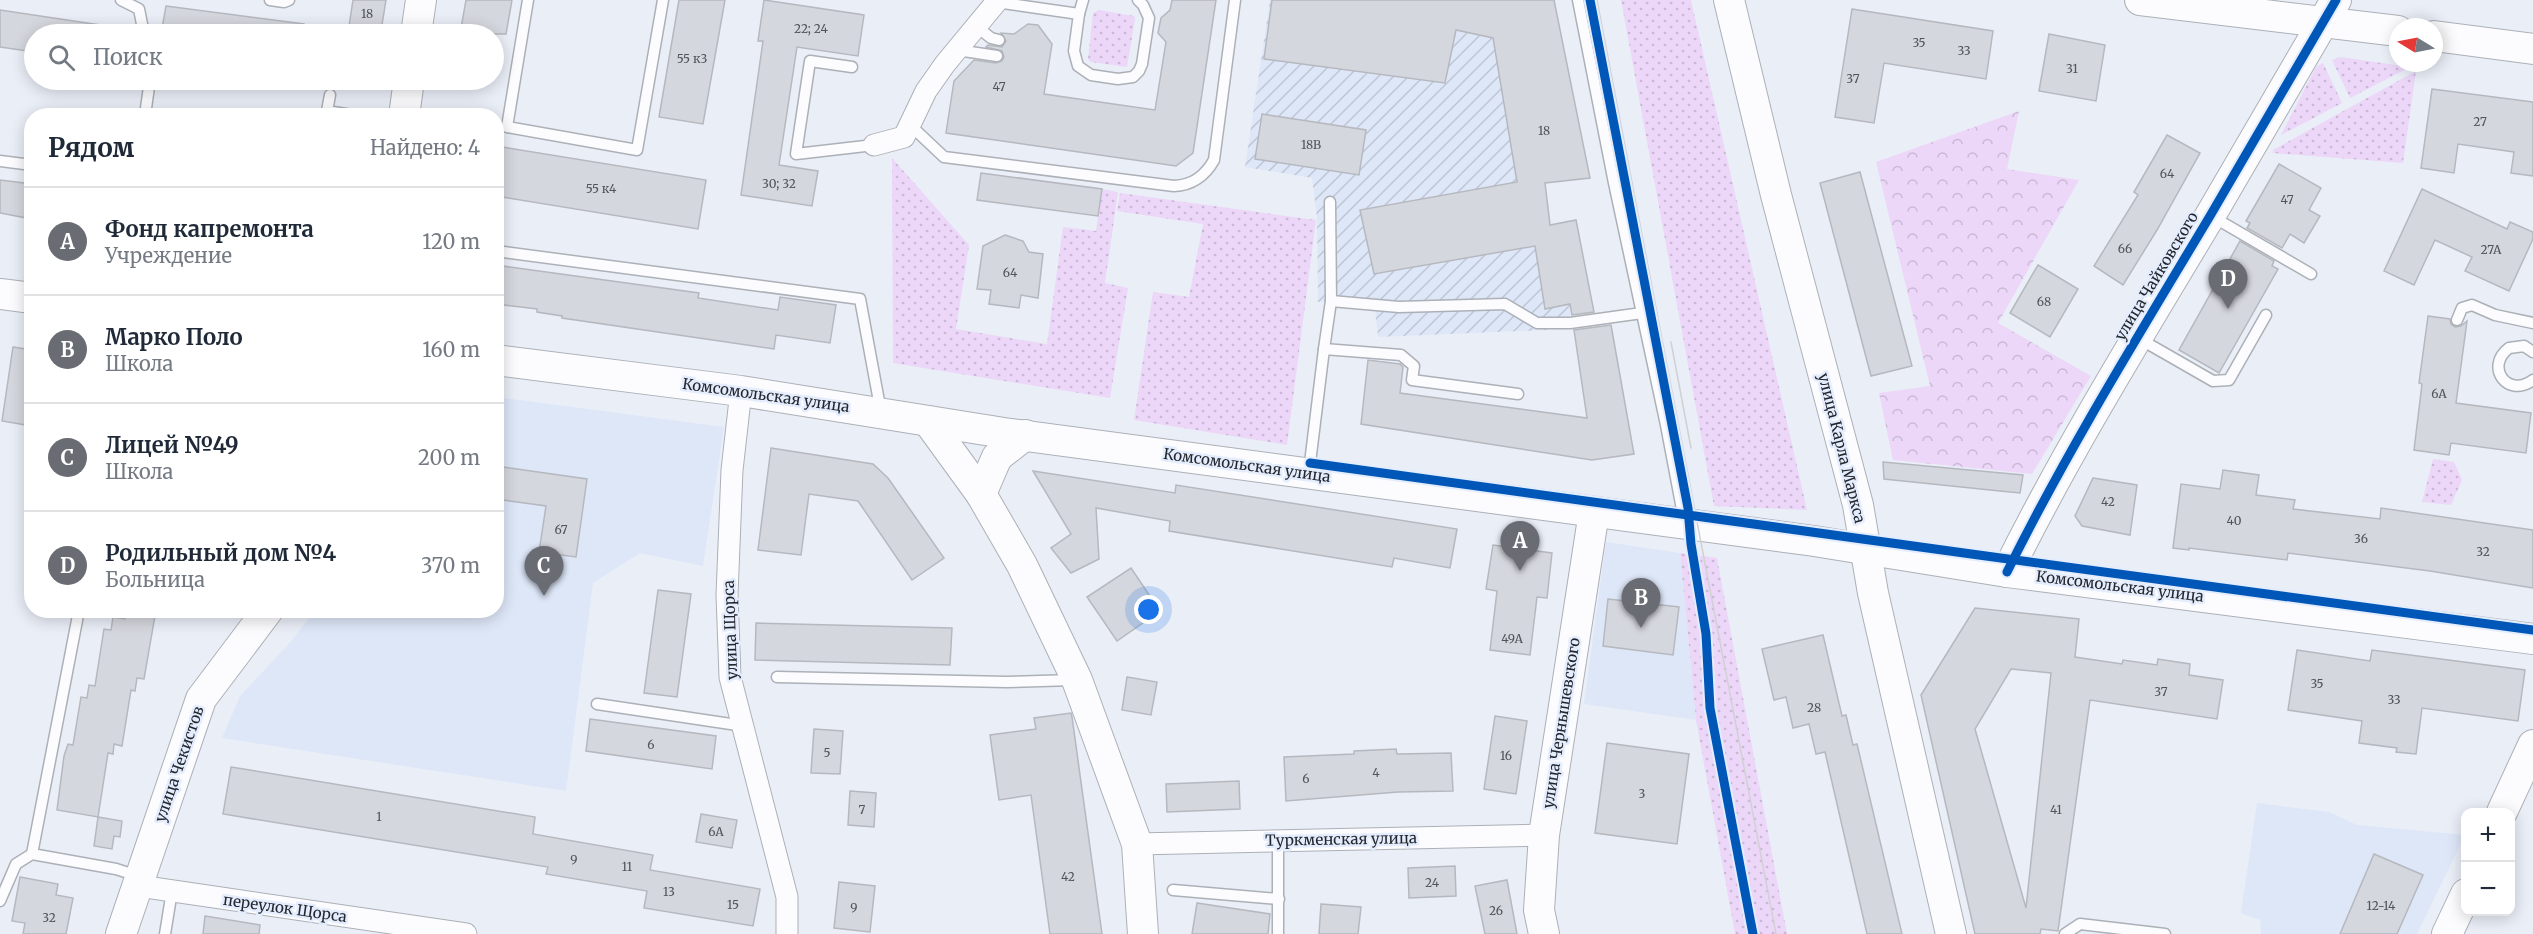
<!DOCTYPE html>
<html lang="ru">
<meta charset="utf-8">
<style>
:root{--surface:#fff;--page:#f6f6f7;--text:#1f2937;--muted:#747a83;--line:#e0e1e3;--accent:#696c73}
body{margin:0;font-family:Merriweather,serif;background:var(--page);color:var(--text)}
.controls{position:absolute;right:18px;bottom:18px;display:grid;overflow:hidden;border-radius:12px;box-shadow:0 3px 15px #0003}
.controls button{width:54px;height:54px;display:grid;place-items:center;padding:0;border:0;border-bottom:2px solid var(--line);background:var(--surface);color:var(--text);font:30px sans-serif}
.compass{position:absolute;left:2389px;top:18px;width:54px;height:54px;border-radius:50%;background:var(--surface);box-shadow:0 3px 15px #0003;rotate:280deg}
.you{position:absolute;left:1149px;top:610px;width:21px;height:21px;margin:-15px;border:4px solid #fff;border-radius:50%;background:#1a73e8;box-shadow:0 0 0 9px #1a73e833}
.badge{display:grid;place-items:center;width:39px;height:39px;border-radius:50%;background:var(--accent);color:#fff;font-size:20px;font-weight:700}
.pin{position:absolute;translate:-50% -50px;filter:drop-shadow(0 2px 3px #0008)}
.pin::after{content:'';position:absolute;top:32px;width:21px;height:18px;background:inherit;clip-path:polygon(0 0,100% 0,50% 100%)}
.list{margin:0;padding:0;list-style:none}
h2{display:flex;justify-content:space-between;align-items:center;height:78px;margin:0;padding:0 24px;font-size:26px}
h2 small{font-size:20px;font-weight:400;color:var(--muted)}
.list li{display:grid;grid-template-columns:39px 1fr auto;gap:18px;align-items:center;box-sizing:border-box;height:108px;padding:0 24px;border-top:2px solid var(--line)}
.list b{display:block;font-size:22px;white-space:nowrap}
.list p{margin:0;font-size:20px;white-space:nowrap;color:var(--muted)}
.list em{font-size:20px;font-style:normal;color:var(--muted)}
.icon{flex:none;width:33px;height:33px;fill:none;stroke:currentColor;stroke-width:2;stroke-linecap:round;stroke-linejoin:round}
.map{position:relative;flex:none;width:2533px;height:934px;overflow:hidden}
.search{position:absolute;background:var(--surface);box-shadow:0 3px 15px #0003;left:24px;top:24px;width:480px;height:66px;display:flex;align-items:center;gap:15px;box-sizing:border-box;padding:0 21px;border-radius:33px;color:var(--muted);font-size:22px}
.panel{position:absolute;background:var(--surface);box-shadow:0 3px 15px #0003;left:24px;top:108px;width:480px;height:510px;border-radius:24px}
.map>svg:first-child{display:block}
.built{fill:#dee7f8}
.industrial{fill:url(#industrial-furrows)}
.green{fill:url(#green-dots)}
.forest{fill:url(#forest-crowns)}
.building{fill:#d5d7de;stroke:#b6b8bf;stroke-width:1.5;fill-rule:evenodd}
.lines{fill:none;stroke-linecap:round;stroke-linejoin:round}
.lane-casing{stroke:#acb0b7;stroke-width:13}
.street-casing{stroke:#acb0b7;stroke-width:23}
.secondary-casing{stroke:#acb0b7;stroke-width:32}
.lane{stroke:#fcfcfe;stroke-width:10}
.street{stroke:#fcfcfe;stroke-width:21}
.secondary{stroke:#fcfcfe;stroke-width:30}
.tram{stroke:#d0d1d3;stroke-width:1.5}
.cycleway-casing{stroke:#e4edfd;stroke-width:13}
.cycleway{stroke:#0057b8;stroke-width:9}
.labels{text-anchor:middle;dominant-baseline:central;stroke-width:5;stroke-linejoin:round;paint-order:stroke}
.number-label{font-size:12px;fill:#51545a}
.street-label{font-size:15px;fill:#23262c;stroke:#e4edfd}
</style>
<div class="map">
<svg width="2533" height="934" viewBox="0 0 2533 934">
<defs>
<pattern id="industrial-furrows" width="10" height="10" patternUnits="userSpaceOnUse" patternTransform="scale(1.5)"><rect width="10" height="10" fill="#dee7f8"/><path d="M-1 1l2-2M0 10L10 0M9 11l2-2" fill="none" stroke="#bec6d5"/></pattern>
<pattern id="green-dots" width="8" height="8" patternUnits="userSpaceOnUse" patternTransform="scale(1.5)"><rect width="8" height="8" fill="#ecd7f9"/><path d="M2 2h.1M6 6h.1" fill="none" stroke="#cab8d6" stroke-width="1.8" stroke-linecap="round"/></pattern>
<pattern id="forest-crowns" width="20" height="18" patternUnits="userSpaceOnUse" patternTransform="scale(1.5)"><rect width="20" height="18" fill="#ecd7f9"/><path d="M2 6a3 3 0 1 1 6 0M12 15a3 3 0 1 1 6 0" fill="none" stroke="#cab8d6"/></pattern>
</defs>
<rect width="100%" height="100%" fill="#eaeef7"/>
<g class="built">
<path d="M497,397L724,427L703,566L640,553L593,583L566,791L222,738L240,696L287,646L315,611L496,610Z"/>
<path d="M1606,542L1680,553L1696,720L1584,704Z"/>
<path d="M2257,803L2329,812L2357,825L2465,835L2417,934H2261L2260,920L2241,913Z"/>
</g>
<path class="industrial" d="M1270,0H1554L1545,183L1551,225L1576,220L1592,301L1547,330L1378,337L1374,298L1318,302L1317,218L1312,178L1245,167Z"/>
<g class="green">
<path d="M1621,0H1691L1807,510L1714,506Z"/>
<path d="M1099,10L1134,16L1135,19L1127,67L1091,62L1088,59L1093,13Z"/>
<path d="M2340,57L2410,67L2350,98L2332,60Z"/>
<path d="M2323,63L2342,103L2281,135L2316,67Z"/>
<path d="M2416,71L2403,163L2273,153V150Z"/>
<path d="M892,158L969,245L956,329L1047,344L1063,227L1096,231L1102,189L1118,192L1105,283L1128,288L1110,398L893,363Z"/>
<path d="M1120,193L1316,220L1287,445L1134,420L1153,292L1189,297L1203,224L1117,211Z"/>
<path d="M2433,459L2454,462L2462,480L2451,505L2422,502Z"/>
<path d="M1680,553L1717,558L1787,934H1735L1696,720Z"/>
</g>
<path class="forest" d="M2019,111L2007,169L2079,180L1998,323L2091,376L2032,474L1893,460L1879,393L1930,386L1876,162Z"/>
<g class="building">
<path d="M353,0H386L381,31L349,26Z"/>
<path d="M466,0H512L506,34H460Z"/>
<path d="M679,0H725L703,124L659,117Z"/>
<path d="M764,0L864,15L858,56L797,47L779,165L818,171L812,206L741,195L763,41H758Z"/>
<path d="M1172,0H1216L1193,153L1176,166L946,133L954,81L974,60L996,63L1002,61L1004,57L1002,51L986,47L988,45L1002,47L1006,41L1001,33L1014,34L1028,24L1038,25L1052,44L1044,94L1155,110L1166,42L1158,33L1161,18L1170,10Z"/>
<path d="M1272,0H1554L1590,178L1545,183L1550,225L1576,220L1594,312L1572,315L1570,304L1545,309L1535,246L1374,274L1360,210L1517,182L1493,38L1456,30L1445,83L1264,59Z"/>
<path d="M166,6L304,24V34H161Z"/>
<path d="M1852,9L1993,31L1986,79L1884,63L1874,123L1835,117Z"/>
<path d="M0,10L100,25L99,34H34V52L0,47Z"/>
<path d="M2049,34L2105,45L2096,101L2039,91Z"/>
<path d="M2432,89L2533,102V176L2511,173L2514,152L2458,144L2454,173L2421,168Z"/>
<path d="M1262,114L1366,130L1359,175L1255,159Z"/>
<path d="M2167,135L2200,153L2157,230L2123,285L2094,266L2138,195L2134,192Z"/>
<path d="M496,146L706,180L698,229L496,196Z"/>
<path d="M2279,164L2321,188L2309,210L2320,216L2304,243L2290,234L2282,248L2247,228L2250,223L2246,221Z"/>
<path d="M1860,172L1912,366L1871,376L1820,183Z"/>
<path d="M981,173L1102,189L1098,216L977,200Z"/>
<path d="M0,180L32,184V219L0,213Z"/>
<path d="M2422,189L2507,229L2510,222L2533,232V239L2509,291L2465,271L2472,257L2435,240L2414,285L2384,271Z"/>
<path d="M1005,235L1023,241L1029,252L1043,254L1038,298L1021,295L1019,308L989,304L991,290L977,289L983,246Z"/>
<path d="M2240,241L2274,261L2272,266L2278,269L2219,373L2179,350Z"/>
<path d="M496,265L699,293L698,298L778,310L780,297L836,305L830,343L776,335L774,349L562,318V316L537,312V309L496,304Z"/>
<path d="M2038,265L2078,289L2050,337L2010,313Z"/>
<path d="M2428,316L2450,319L2451,324L2455,327L2461,326L2467,321L2456,403L2531,413L2526,453L2451,443L2449,455L2414,450L2422,384L2419,383Z"/>
<path d="M1611,325L1634,454L1592,460L1361,424L1368,360L1400,364L1403,367L1400,393L1587,418L1574,330Z"/>
<path d="M13,347L32,350V426L2,421Z"/>
<path d="M771,448L873,464L888,478L944,558L912,580L858,501L809,494L801,555L758,550Z"/>
<path d="M1883,462L2023,475L2020,493L2000,491L1884,479Z"/>
<path d="M496,466L587,479L576,557L539,552L546,506L496,499Z"/>
<path d="M2223,470L2259,475L2256,495L2295,500L2293,509L2380,519L2381,508L2533,530V588L2430,571L2288,553L2287,560L2189,548V550L2173,548L2181,484L2220,489Z"/>
<path d="M1033,471L1175,493L1176,485L1457,529L1450,568L1394,558L1392,567L1169,531L1170,521L1096,508L1099,559L1071,573L1051,548L1071,534Z"/>
<path d="M2093,478L2137,485L2130,535L2082,526L2075,516Z"/>
<path d="M1493,545L1552,553L1547,598L1537,597L1530,655L1490,650L1497,591L1486,589Z"/>
<path d="M1131,568L1160,611L1117,641L1087,597Z"/>
<path d="M658,590L691,594L677,697L644,693Z"/>
<path d="M1608,599L1679,607L1673,655L1603,646Z"/>
<path d="M1975,608L2079,619L2075,657L2122,664L2123,660L2157,665L2158,659L2190,664L2189,675L2223,680L2217,719L2090,700L2058,931L2041,929L2040,934H1975L1921,695ZM2011,669L2051,673L2026,908L1975,729Z"/>
<path d="M126,610H156L144,679L137,678L135,691L131,690L122,746L114,744L113,754L108,753L98,817L57,810L64,756L68,744L73,745L81,697L87,698L89,685L95,686L104,629L111,630L113,617L125,619Z"/>
<path d="M756,623L952,628L950,665L755,660Z"/>
<path d="M1823,635L1842,716L1846,715L1853,745L1857,744L1902,934H1867L1825,752L1816,754L1809,724L1793,728L1786,697L1774,700L1762,649Z"/>
<path d="M2297,650L2370,661L2372,650L2525,670L2518,721L2422,708L2416,754L2396,752L2397,748L2359,743L2362,721L2288,710Z"/>
<path d="M1127,677L1157,682L1151,715L1122,710Z"/>
<path d="M1071,713L1072,717L1102,934H1050L1031,795L999,800L990,735L1036,729L1034,718Z"/>
<path d="M1495,716L1527,721L1516,794L1484,789Z"/>
<path d="M590,719L716,736L712,769L586,751Z"/>
<path d="M814,729L843,731L840,774L811,773Z"/>
<path d="M1607,743L1689,754L1677,844L1595,833Z"/>
<path d="M1396,749L1397,754L1451,753L1453,791L1398,792L1286,801L1284,757L1354,754V751Z"/>
<path d="M231,767L535,817L533,834L653,855L650,870L760,889L753,926L644,908L647,891L546,874L548,867L223,814Z"/>
<path d="M1239,781L1240,809L1167,812L1166,784Z"/>
<path d="M850,791L876,793L874,827L848,825Z"/>
<path d="M701,814L737,820L732,848L696,842Z"/>
<path d="M98,817L122,821L120,837L114,836L112,849L94,846Z"/>
<path d="M2374,854L2423,875L2397,934H2340Z"/>
<path d="M1455,866L1456,896L1409,898L1408,868Z"/>
<path d="M20,877L58,884L56,895L73,898L66,934H23L25,923L12,921Z"/>
<path d="M1507,880L1517,934H1485L1475,886Z"/>
<path d="M839,882L875,886L870,932L834,928Z"/>
<path d="M1197,903L1270,914L1268,934H1192Z"/>
<path d="M1321,904L1361,907L1358,934H1319Z"/>
<path d="M205,916L260,925L259,934H203Z"/>
</g>
<g class="lines">
<g class="lane-casing">
<g id="lane">
<path d="M121,0L139,9L144,34"/>
<path d="M270,0L284,2L289,0"/>
<path d="M528,0L507,127L637,150L663,0"/>
<path d="M1578,0L1614,183L1666,425L1684,520"/>
<path d="M996,2L1079,14L1074,51L1078,66L1091,75L1118,79L1133,77L1139,71L1142,64L1149,18L1143,5L1138,0"/>
<path d="M1079,14L1083,0"/>
<path d="M976,26L991,38L999,40"/>
<path d="M957,50L997,56"/>
<path d="M852,67L810,61L796,154L874,145"/>
<path d="M150,80L145,115L150,116"/>
<path d="M330,95L327,111L358,116"/>
<path d="M910,125L944,157L1174,186C1193,185 1205,176 1214,160L1235,0"/>
<path d="M0,161L32,165"/>
<path d="M2213,217L2311,274"/>
<path d="M496,251L860,299L881,412"/>
<path d="M1331,301L1399,307L1505,304L1537,323H1570L1642,313"/>
<path d="M2457,320L2462,308L2472,305L2495,315L2533,323"/>
<path d="M2138,338L2213,381L2229,380L2266,315"/>
<path d="M1324,349L1331,301L1330,202"/>
<path d="M2533,352L2524,346L2509,348C2484,367 2508,399 2533,380"/>
<path d="M1309,471L1324,349L1401,355L1414,366L1412,380L1518,394"/>
<path d="M777,677L1006,682L1073,680"/>
<path d="M597,704L744,726"/>
<path d="M1278,841V934"/>
<path d="M32,854L79,610"/>
<path d="M1173,890L1279,899"/>
<path d="M0,901L16,864L32,854L116,869L138,876"/>
<path d="M165,934L172,891"/>
<path d="M2065,934L2080,924L2165,934"/>
</g>
</g>
<g class="street-casing">
<g id="street">
<path d="M874,145L904,137L926,91L945,64L998,0"/>
<path d="M741,391L732,470L727,595L730,677L787,897V934"/>
<path d="M1137,844L1544,835"/>
<path d="M139,886L466,934"/>
</g>
</g>
<g class="secondary-casing">
<g id="secondary">
<path d="M1729,0L1776,195L1858,505L1873,593L1951,934"/>
<path d="M2140,0L2398,31"/>
<path d="M416,34L421,0"/>
<path d="M2434,36L2533,49"/>
<path d="M404,116L409,80"/>
<path d="M0,294L32,298"/>
<path d="M496,360L741,391L1004,433L1814,541L2007,572L2533,639"/>
<path d="M928,421L981,494L1022,565L1077,680L1137,844L1143,934"/>
<path d="M981,494L997,457L1025,435"/>
<path d="M2007,572C2068,449 2140,333 2210,216C2252,144 2294,72 2336,0"/>
<path d="M2502,812L2533,745"/>
<path d="M121,934L201,699L268,610"/>
<path d="M1544,934L1539,910L1544,835L1594,512"/>
<path d="M2447,934L2466,894"/>
</g>
</g>
<use href="#lane" class="lane"/>
<use href="#street" class="street"/>
<use href="#secondary" class="secondary"/>
<g class="tram">
<path d="M1597,0L1776,934"/>
<path d="M1671,342L1691,448"/>
</g>
<g class="cycleway-casing">
<g id="cycleway">
<path d="M1590,0L1688,508L1691,544L1706,634L1710,708L1753,934"/>
<path d="M1310,463C1718,521 2125,574 2533,630"/>
<path d="M2007,572C2068,449 2140,333 2210,216C2252,144 2294,72 2336,0"/>
</g>
</g>
<use href="#cycleway" class="cycleway"/>
</g>
<g class="labels">
<g class="number-label">
<text x="367" y="13">18</text>
<text x="811" y="28">22; 24</text>
<text x="1919" y="42">35</text>
<text x="1964" y="50">33</text>
<text x="692" y="58">55 к3</text>
<text x="2072" y="68">31</text>
<text x="1853" y="78">37</text>
<text x="999" y="86">47</text>
<text x="2480" y="121">27</text>
<text x="1544" y="130">18</text>
<text x="1311" y="144">18В</text>
<text x="2167" y="173">64</text>
<text x="779" y="183">30; 32</text>
<text x="601" y="188">55 к4</text>
<text x="2287" y="199">47</text>
<text x="2125" y="248">66</text>
<text x="2491" y="249">27А</text>
<text x="1010" y="272">64</text>
<text x="2044" y="301">68</text>
<text x="2439" y="393">6А</text>
<text x="2108" y="501">42</text>
<text x="2234" y="520">40</text>
<text x="561" y="529">67</text>
<text x="2361" y="538">36</text>
<text x="2483" y="551">32</text>
<text x="1512" y="638">49А</text>
<text x="2317" y="683">35</text>
<text x="2161" y="691">37</text>
<text x="2394" y="699">33</text>
<text x="1814" y="707">28</text>
<text x="651" y="744">6</text>
<text x="827" y="752">5</text>
<text x="1506" y="755">16</text>
<text x="1376" y="772">4</text>
<text x="1306" y="778">6</text>
<text x="1642" y="793">3</text>
<text x="862" y="809">7</text>
<text x="2056" y="809">41</text>
<text x="379" y="816">1</text>
<text x="716" y="831">6А</text>
<text x="574" y="859">9</text>
<text x="627" y="866">11</text>
<text x="1068" y="876">42</text>
<text x="1432" y="882">24</text>
<text x="669" y="891">13</text>
<text x="733" y="904">15</text>
<text x="2381" y="905">12-14</text>
<text x="854" y="907">9</text>
<text x="1496" y="910">26</text>
<text x="49" y="917">32</text>
</g>
<g class="street-label">
<text transform="translate(2156 276) rotate(-59)">улица Чайковского</text>
<text transform="translate(766 395) rotate(8)">Комсомольская улица</text>
<text transform="translate(1842 448) rotate(76)">улица Карла Маркса</text>
<text transform="translate(1247 465) rotate(8)">Комсомольская улица</text>
<text transform="translate(2120 586) rotate(7)">Комсомольская улица</text>
<text transform="translate(730 630) rotate(-92)">улица Щорса</text>
<text transform="translate(1561 723) rotate(-81)">улица Чернышевского</text>
<text transform="translate(179 764) rotate(-71)">улица Чекистов</text>
<text transform="translate(1341 839) rotate(-1)">Туркменская улица</text>
<text transform="translate(285 908) rotate(8)">переулок Щорса</text>
</g>
</g>
</svg>
<div class="controls">
<button>+</button>
<button>−</button>
</div>
<svg class="compass" viewBox="-18 -18 36 36"><path d="M0-13l5 13h-10z" fill="#e53935"/><path d="M0 13l5-13h-10z" fill="#747a83"/></svg>
<div class="you"></div>
<div class="pin badge" style="left:1520px;top:571px">A</div>
<div class="pin badge" style="left:1641px;top:628px">B</div>
<div class="pin badge" style="left:544px;top:596px">C</div>
<div class="pin badge" style="left:2228px;top:309px">D</div>
<div class="search"><svg class="icon" aria-label="search" viewBox="0 0 24 24"><circle cx="10" cy="10" r="6"/><path d="M15 15l6 6"/></svg>Поиск</div>
<section class="panel">
<h2>Рядом<small>Найдено: 4</small></h2>
<ul class="list">
<li><span class="badge">A</span><div><b>Фонд капремонта</b><p>Учреждение</p></div><em>120 m</em></li>
<li><span class="badge">B</span><div><b>Марко Поло</b><p>Школа</p></div><em>160 m</em></li>
<li><span class="badge">C</span><div><b>Лицей №49</b><p>Школа</p></div><em>200 m</em></li>
<li><span class="badge">D</span><div><b>Родильный дом №4</b><p>Больница</p></div><em>370 m</em></li>
</ul>
</section>
</div>
